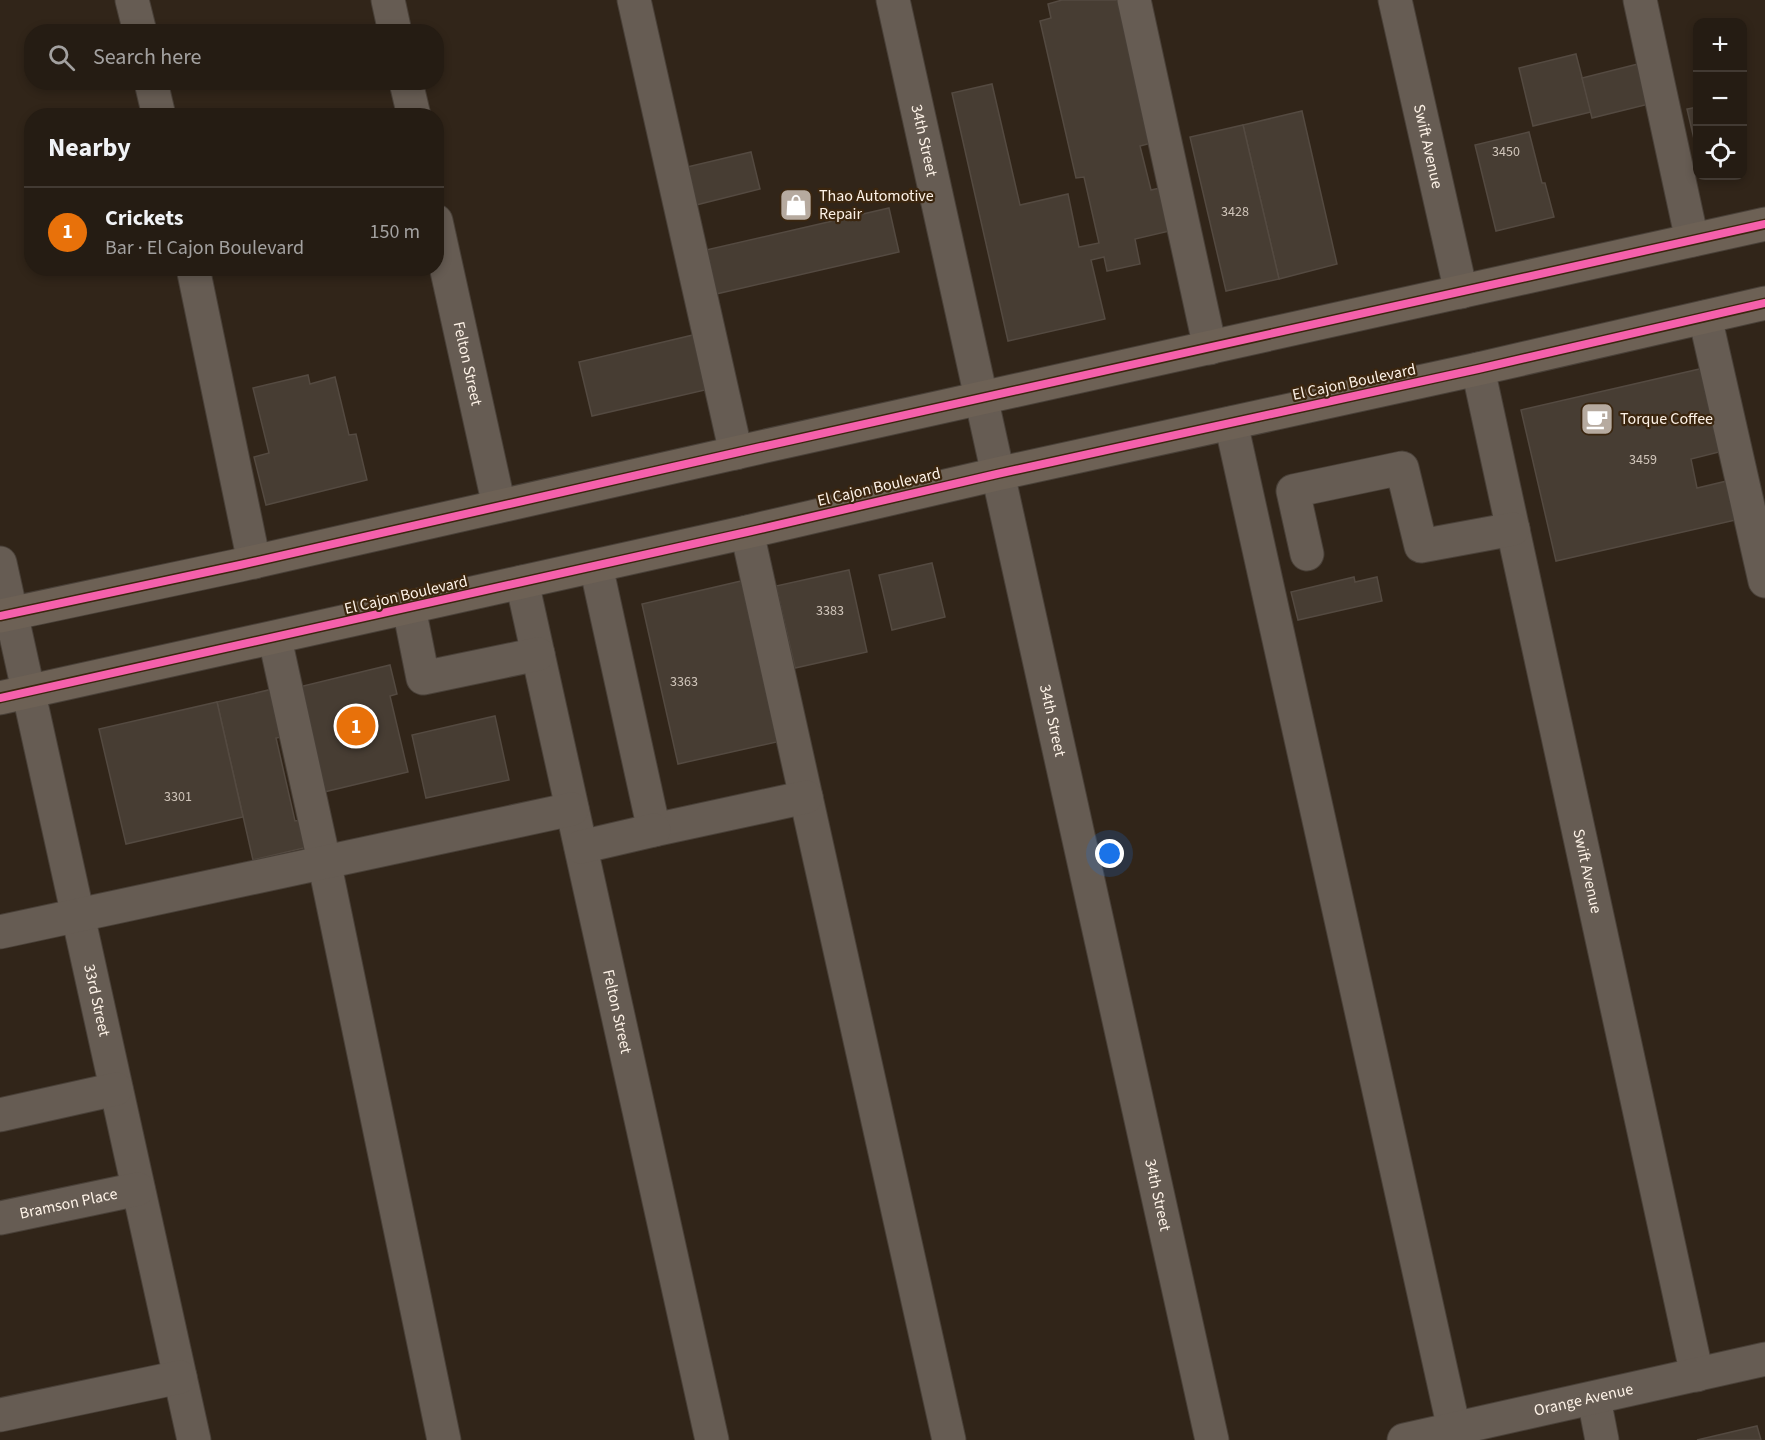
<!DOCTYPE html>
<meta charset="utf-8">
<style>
:root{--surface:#251c13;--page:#2d251c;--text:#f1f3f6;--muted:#a3a1a0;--line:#423a33;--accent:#2563eb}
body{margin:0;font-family:"Source Sans 3",sans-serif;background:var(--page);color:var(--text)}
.controls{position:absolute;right:18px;top:18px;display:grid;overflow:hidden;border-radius:12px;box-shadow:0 3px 9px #0003}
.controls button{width:54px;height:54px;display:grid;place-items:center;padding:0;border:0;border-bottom:2px solid var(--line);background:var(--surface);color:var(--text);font:30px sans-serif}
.you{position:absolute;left:1110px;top:854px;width:21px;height:21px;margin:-15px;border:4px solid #fff;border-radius:50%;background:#1a73e8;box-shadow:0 0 0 9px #1a73e833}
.badge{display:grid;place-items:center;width:39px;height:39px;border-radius:50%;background:var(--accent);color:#fff;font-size:20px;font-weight:700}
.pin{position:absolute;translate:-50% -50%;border:3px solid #fff;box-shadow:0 2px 6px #0006}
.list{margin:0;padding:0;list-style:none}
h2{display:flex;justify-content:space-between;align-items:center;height:78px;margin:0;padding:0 24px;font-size:26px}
h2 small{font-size:20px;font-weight:400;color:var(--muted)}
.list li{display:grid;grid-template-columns:39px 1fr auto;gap:18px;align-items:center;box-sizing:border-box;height:90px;padding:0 24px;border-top:2px solid var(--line)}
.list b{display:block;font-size:22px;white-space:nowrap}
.list p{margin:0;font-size:20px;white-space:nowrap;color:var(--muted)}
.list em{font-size:20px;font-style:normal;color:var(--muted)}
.icon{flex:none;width:33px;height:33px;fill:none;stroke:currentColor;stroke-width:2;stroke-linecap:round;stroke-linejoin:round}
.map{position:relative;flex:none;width:1765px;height:1440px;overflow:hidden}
.search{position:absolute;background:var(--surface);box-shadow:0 3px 9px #0003;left:24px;top:24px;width:420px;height:66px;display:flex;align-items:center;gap:15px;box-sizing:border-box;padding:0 21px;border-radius:24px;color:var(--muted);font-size:22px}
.panel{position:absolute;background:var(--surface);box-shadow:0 3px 9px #0003;left:24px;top:108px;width:420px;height:168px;border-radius:24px}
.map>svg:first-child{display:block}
.building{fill:#473d33;stroke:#544a41;stroke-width:1.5}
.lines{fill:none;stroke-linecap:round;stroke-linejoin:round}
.minor-casing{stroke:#494038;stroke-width:35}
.major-casing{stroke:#494038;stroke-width:35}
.minor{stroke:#665c53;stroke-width:33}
.major{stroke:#6d6155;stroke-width:33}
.cycleway-casing{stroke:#3b260f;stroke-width:11}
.cycleway{stroke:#f560ab;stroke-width:8}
.labels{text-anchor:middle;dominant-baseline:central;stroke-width:4.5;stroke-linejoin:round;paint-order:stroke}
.number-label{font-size:14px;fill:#d0c5ba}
.street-label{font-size:16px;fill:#fdf2e7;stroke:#3b260f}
.poi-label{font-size:16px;fill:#fdf2e7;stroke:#3b260f;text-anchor:start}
</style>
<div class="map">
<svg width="1765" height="1440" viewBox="0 0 1765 1440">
<rect width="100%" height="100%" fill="#312519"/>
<g class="building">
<path d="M1062,0H1127L1159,141L1140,146L1151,190L1169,186L1178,229L1135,239L1140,264L1107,271L1104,257L1091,260L1105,319L1008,341L952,93L992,84L1020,205L1068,194L1079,247L1099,243L1084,177L1076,178L1040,21L1051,18L1048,4Z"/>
<path d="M1576,54L1591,112L1533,126L1519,68Z"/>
<path d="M1642,63L1653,103L1592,118L1582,78Z"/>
<path d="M1698,107V139H1694L1687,109Z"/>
<path d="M1302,111L1337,264L1279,279L1243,125Z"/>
<path d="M1243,125L1279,279L1226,291L1190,137Z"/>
<path d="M1529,132L1542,183H1545L1554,217L1496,231L1475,145Z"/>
<path d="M751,152L760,189L696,205L687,167Z"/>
<path d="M889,208L899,252L716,294L706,250Z"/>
<path d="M693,335L705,390L592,416L579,362Z"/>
<path d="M1704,368L1723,451L1691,459L1697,488L1731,480L1740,519L1556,561L1521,410Z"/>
<path d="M308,375L310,384L335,377L349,435L356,434L367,480L266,505L254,457L269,453L253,388Z"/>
<path d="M932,563L945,617L892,630L879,575Z"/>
<path d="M849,570L867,652L795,668L776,586Z"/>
<path d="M1354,577L1355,582L1377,577L1382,601L1298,620L1291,592Z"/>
<path d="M754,578L790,739L678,764L642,604Z"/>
<path d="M390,665L397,694L390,696L408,772L324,792L299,687Z"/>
<path d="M277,688L288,736L276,738L295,821L301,820L308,847L253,860L217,702Z"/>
<path d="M217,702L243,817L126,844L99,729Z"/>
<path d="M495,716L509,780L426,798L412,735Z"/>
<path d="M1757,1426L1761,1440H1697Z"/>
</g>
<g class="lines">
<g class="minor-casing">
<g id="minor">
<path d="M132,0L140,32"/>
<path d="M388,0L395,32"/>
<path d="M634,0L736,453"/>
<path id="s1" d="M893,0L1212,1440"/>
<path d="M1134,0L1210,348"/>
<path id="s2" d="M1395,0L1461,292"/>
<path d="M1640,0L1692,240"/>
<path d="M151,82L159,116"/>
<path d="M406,82L414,116"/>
<path id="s3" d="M436,221L499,506"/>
<path d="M193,268L254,562"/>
<path d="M1705,317L1765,581"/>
<path id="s4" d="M1478,369L1697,1375"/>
<path d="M1231,423L1454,1429"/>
<path d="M747,532L949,1440"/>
<path d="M1307,554L1293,491L1402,468L1421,546L1513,529"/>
<path id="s5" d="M0,563L194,1440"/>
<path d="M596,566L654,830L806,797"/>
<path id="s6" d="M522,582L712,1440"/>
<path d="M409,608L423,678L538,654"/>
<path d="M275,639L324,861L444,1440"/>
<path d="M581,847L654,830"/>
<path d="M0,932L572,809"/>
<path d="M0,1115L116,1089"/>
<path id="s7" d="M0,1218L138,1189"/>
<path d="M1594,1399L1602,1440"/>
<path d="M0,1415L180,1377"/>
<path id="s8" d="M1404,1440L1765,1359"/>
</g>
</g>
<g class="major-casing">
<g id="major">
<path d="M0,616L240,565L761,447L1765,224"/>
<path d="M0,698L747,532L997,474L1478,369L1765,303"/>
</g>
</g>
<use href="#minor" class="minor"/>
<use href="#major" class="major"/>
<g class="cycleway-casing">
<g id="cycleway">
<path d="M0,616L240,565L761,447L1765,224"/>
<path d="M0,698L747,532L997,474L1478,369L1765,303"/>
</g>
</g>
<use href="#cycleway" class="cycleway"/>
</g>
<defs>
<g id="shop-square" transform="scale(1.725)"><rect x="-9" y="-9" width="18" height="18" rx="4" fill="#b6aa9f" stroke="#3b260f"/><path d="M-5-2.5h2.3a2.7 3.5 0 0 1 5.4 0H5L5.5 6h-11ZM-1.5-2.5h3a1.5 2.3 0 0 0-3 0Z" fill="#fff"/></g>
<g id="cafe-square" transform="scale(1.725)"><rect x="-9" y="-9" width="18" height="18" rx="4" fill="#b6aa9f" stroke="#3b260f"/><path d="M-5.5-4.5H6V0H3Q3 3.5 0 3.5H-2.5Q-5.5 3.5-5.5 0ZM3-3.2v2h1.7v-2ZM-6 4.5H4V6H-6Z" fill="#fff"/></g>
</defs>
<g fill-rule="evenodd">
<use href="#shop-square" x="796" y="205"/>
<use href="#cafe-square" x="1597" y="419"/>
</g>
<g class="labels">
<g class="number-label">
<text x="1506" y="152">3450</text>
<text x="1235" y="212">3428</text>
<text x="1643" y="460">3459</text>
<text x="830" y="611">3383</text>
<text x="684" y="682">3363</text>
<text x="178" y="797">3301</text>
</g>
<g class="street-label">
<text stroke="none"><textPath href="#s1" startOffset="144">34th Street</textPath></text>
<text stroke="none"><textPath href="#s2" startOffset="150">Swift Avenue</textPath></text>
<text stroke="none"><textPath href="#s3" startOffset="146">Felton Street</textPath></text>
<text transform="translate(1354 382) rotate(-12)">El Cajon Boulevard</text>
<text transform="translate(879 487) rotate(-13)">El Cajon Boulevard</text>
<text transform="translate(406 595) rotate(-13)">El Cajon Boulevard</text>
<text stroke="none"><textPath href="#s1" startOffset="738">34th Street</textPath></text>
<text stroke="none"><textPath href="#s4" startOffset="514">Swift Avenue</textPath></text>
<text stroke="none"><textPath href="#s5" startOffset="448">33rd Street</textPath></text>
<text stroke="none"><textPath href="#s6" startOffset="440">Felton Street</textPath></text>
<text stroke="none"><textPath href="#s1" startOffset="1224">34th Street</textPath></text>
<text stroke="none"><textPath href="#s7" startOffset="70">Bramson Place</textPath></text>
<text stroke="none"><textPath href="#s8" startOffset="184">Orange Avenue</textPath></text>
</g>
<g class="poi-label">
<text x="819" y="196">Thao Automotive<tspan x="819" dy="18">Repair</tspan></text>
<text x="1620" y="419">Torque Coffee</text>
</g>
</g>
</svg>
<div class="controls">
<button>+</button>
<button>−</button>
<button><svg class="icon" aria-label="locate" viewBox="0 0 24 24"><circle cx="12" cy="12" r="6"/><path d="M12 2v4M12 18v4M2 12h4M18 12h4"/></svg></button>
</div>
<div class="you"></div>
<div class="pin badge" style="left:356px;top:726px;background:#e8710a">1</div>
<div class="search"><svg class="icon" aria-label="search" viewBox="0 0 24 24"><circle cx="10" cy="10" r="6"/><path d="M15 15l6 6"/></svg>Search here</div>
<section class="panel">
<h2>Nearby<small></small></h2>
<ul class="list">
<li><span class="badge" style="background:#e8710a">1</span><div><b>Crickets</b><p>Bar · El Cajon Boulevard</p></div><em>150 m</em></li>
</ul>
</section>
</div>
